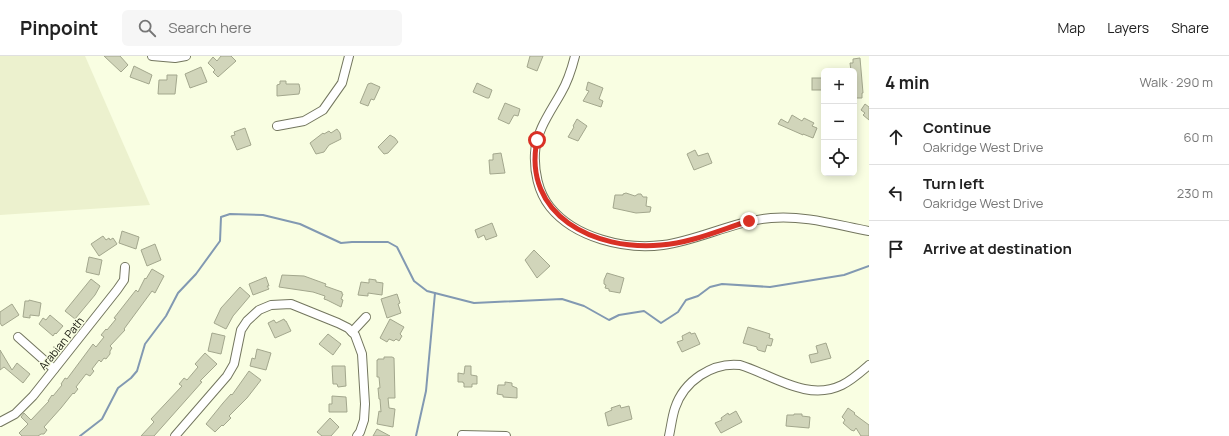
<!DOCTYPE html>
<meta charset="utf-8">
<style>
:root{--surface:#fff;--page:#f6f6f6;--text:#222;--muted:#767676;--line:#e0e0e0}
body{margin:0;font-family:Manrope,sans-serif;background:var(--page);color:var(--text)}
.controls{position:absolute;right:12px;top:12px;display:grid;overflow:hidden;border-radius:6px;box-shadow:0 2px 10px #0003}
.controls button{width:36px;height:36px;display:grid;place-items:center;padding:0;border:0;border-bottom:1px solid var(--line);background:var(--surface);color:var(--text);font:20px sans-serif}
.stop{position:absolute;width:12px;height:12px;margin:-9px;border:3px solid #d93025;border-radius:50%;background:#fff}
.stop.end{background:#d93025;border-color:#fff;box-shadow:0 1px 4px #0008}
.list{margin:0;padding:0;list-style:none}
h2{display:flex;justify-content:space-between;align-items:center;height:52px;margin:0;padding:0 16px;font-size:17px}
h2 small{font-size:13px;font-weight:400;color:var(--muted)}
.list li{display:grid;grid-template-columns:26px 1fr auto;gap:12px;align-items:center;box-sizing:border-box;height:56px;padding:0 16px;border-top:1px solid var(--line)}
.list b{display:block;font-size:15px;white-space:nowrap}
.list p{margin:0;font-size:13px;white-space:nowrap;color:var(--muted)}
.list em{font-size:13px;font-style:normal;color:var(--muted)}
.icon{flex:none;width:22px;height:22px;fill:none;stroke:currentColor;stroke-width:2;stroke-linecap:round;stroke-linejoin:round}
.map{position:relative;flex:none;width:869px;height:380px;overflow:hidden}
header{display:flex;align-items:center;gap:24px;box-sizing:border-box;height:56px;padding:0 20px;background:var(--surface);border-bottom:1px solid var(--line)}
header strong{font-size:19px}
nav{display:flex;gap:22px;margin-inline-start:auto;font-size:14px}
.search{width:280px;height:36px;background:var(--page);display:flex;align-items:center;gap:10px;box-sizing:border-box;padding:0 14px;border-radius:6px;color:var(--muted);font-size:15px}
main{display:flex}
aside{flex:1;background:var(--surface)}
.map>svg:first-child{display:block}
.built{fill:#ecf1ce}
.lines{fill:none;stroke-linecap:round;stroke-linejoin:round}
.stream{stroke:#8299b2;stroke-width:2}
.building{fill:#d1d5ba;stroke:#a3a78d}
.street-casing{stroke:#73765e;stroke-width:10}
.street{stroke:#fff;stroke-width:8}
.route{stroke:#d93025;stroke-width:5}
.labels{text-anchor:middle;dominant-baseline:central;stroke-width:3;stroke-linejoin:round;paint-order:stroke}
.street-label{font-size:11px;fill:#18190f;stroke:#f9fee2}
</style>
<header>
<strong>Pinpoint</strong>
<div class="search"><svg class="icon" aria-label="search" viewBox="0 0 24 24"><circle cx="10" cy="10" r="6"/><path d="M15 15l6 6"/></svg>Search here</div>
<nav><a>Map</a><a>Layers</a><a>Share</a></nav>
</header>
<main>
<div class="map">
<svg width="869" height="380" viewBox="0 0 869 380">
<rect width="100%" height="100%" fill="#f9fee2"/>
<path class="built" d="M0,0H85L150,149L0,159Z"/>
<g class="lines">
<g class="stream">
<path d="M80,380L102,363L118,332L131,322L137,315L145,288L166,260L178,237L196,218L220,185L221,161L230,158L263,159L300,168L341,187L352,186H388L397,191L414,225L427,235L474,247L562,243L584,250L609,264L619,259L644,255L661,267L678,256L686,244L698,240L710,231L722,228L770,231L844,219L869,210"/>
<path d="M416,380L426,335L435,237"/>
</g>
</g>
<g class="building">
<path d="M104,0H120L128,9L121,16Z"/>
<path d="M221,0H231L236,5L218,21L213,16L215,14L208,7L213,1L217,5Z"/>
<path d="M530,0H543L537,15L527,11Z"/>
<path d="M860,2L863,37H862V42H854V15H851L850,7H853V3Z"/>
<path d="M134,10L152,19L149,28L130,21Z"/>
<path d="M201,11L207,26L190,32L185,18Z"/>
<path d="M167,19H177L175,38H158L159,24H167Z"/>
<rect x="812" y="22" width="12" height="12"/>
<path d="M280,25H286V28H299L300,33L299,38L277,40V29L280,28Z"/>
<path d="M588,26L603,32L599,43L603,45L601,51L583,45L589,35L586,34Z"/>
<path d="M371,27L380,31L374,44L371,43L368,50L360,47L368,28Z"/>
<path d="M477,27L492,34L489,42H487L473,36Z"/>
<path d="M505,47L520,53L518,60L514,59L509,68L498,63Z"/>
<path d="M865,48L869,51V64L863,59L865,57L861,54Z"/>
<path d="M792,59L802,65L804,62L814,67L812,70L817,72L813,82L803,78V79L778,68L781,63L788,67Z"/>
<path d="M577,63L587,70L578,85L568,81L574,71L573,70Z"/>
<path d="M245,72L251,89L237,94L231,80L235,79L234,76Z"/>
<path d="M337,73L340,77L341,83L329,89L324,96L316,98L310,87L323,77L324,78L329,75L331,77Z"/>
<path d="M390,79L395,82L398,86L388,97L384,98L378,91Z"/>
<path d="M695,94L698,100L708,97L712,107L694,114L687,98Z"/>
<path d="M501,97L505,117L490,118L489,104H493V98Z"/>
<path d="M626,137L635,140L638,138H641L643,141H647L646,150L651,151L650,156L636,157L613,152L615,139H623V138Z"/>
<path d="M492,167L497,180L486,184L484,179L478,182L475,174Z"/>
<path d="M122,175L139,181L136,193L119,187Z"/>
<path d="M103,180L106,184L109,182L110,184L113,182L117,188L99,200L91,188Z"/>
<path d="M155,188L161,204L147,210L141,194Z"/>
<path d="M534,194L550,210L537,222L525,204Z"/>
<path d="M89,201L102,204L99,219L86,216Z"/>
<path d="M152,213L164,220L155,237L152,235L124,273L125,274L110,290L112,292L110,295V298L106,303L104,302L101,306L99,304L92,313L94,315L90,320L86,318L76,331L78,333L74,338L73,337L61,352L44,371L47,374L44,378H41L38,380H22L19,377L28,368L21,361L24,357L31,364L49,345H48L52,339L53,340L62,329L61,328L65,322L67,323L93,288L96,291L104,281L101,279L106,273L107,274L116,263L114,262L132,239L136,234L138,236L145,222L146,223Z"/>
<path d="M607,217L624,222L620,237L609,235V233L605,232L606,229L604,228V224Z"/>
<path d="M282,219L304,220L326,228L325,230L342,236V238H343L341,243L343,244L341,251L327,244L324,243L325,240L313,236L279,231Z"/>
<path d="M266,221L269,230H267L269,233L253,239L249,228Z"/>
<path d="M91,223L100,230L95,239L75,263L65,255Z"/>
<path d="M369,223L376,224V226L383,227L382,239L368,237V240L358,239L361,226L369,227Z"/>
<path d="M240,231L250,240L233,260L226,273L214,267L221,252Z"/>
<path d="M397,238L400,247L398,248L401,257L387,262L381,243Z"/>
<path d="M29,244L41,247L39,260L30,259V262L23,261L25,245H29Z"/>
<path d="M12,248L19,259L2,270L0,267V256Z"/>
<path d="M50,259L63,270L56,278L55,277L53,280L39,268L43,262L46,264Z"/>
<path d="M284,263L285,265H286L291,275L275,282L268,267L274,264L276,267Z"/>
<path d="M390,263L404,271L400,278L402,280L399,285L396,283L394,285L389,283L387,286L380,282Z"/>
<path d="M748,271L770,278L769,282L773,283L771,290L767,289L765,296L758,294L757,293V291L743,287Z"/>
<path d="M690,276L691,278L695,277L700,288L682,296L677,286L683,284L682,280Z"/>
<path d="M212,277L225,280L221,298L208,295Z"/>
<path d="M328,278L341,288L333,299L319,288Z"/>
<path d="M826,287L831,302L811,307L809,299L818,297L816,290Z"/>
<path d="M257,293L271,297L266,314L250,310L252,302L255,303Z"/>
<path d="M0,294L12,314L17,307L30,318L23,327L4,311L0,314Z"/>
<path d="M205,297L217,308L200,325L202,326L154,380H141L154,366L151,363L182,330L179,328L184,322L187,324L198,311L195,308Z"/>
<path d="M384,301H392L394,302L395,342H388L389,352L395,353L393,371L377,368L379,355L381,356L380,343H379L378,332H380L379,321H377V304H378V303H384Z"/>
<path d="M332,310H345L346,330L338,331L337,328H333Z"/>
<path d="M465,310H471V319L477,320V328H472V331H464V327H463V326H458V317L464,318Z"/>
<path d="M249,315L261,324L247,342L229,360L231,362L223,370L222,369L215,376L206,368L223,347L231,338L232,339Z"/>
<path d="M505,326L512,327V330L517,332V342L503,341V339L497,338L498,329H505Z"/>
<path d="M332,340L346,341L347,356H329V348H332Z"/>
<path d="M620,349L621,352L629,350L632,363L608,370L605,357L612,354L611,352Z"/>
<path d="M848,352L855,357L854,358L869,369V380H861L856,372L854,375L851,374L843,367L845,364L842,361Z"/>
<path d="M736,355L742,366L721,377L715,367L722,364L721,362L728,357L729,359Z"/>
<path d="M794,358H802V360L810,361L809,372L786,370L787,359H794Z"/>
<path d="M330,362L339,371L331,380H322L317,376Z"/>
<path d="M377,373L390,380H373Z"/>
</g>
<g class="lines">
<g class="street-casing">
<g id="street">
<path d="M152,0L175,2L186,0"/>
<path d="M575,0C572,12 568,25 561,37C551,55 536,75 535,97C534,115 538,136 550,151C575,182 625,194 663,189C700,184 733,165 771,162C804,159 837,169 869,175"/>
<path d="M277,70L304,65L323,54L342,27L349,0"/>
<path d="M352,276L366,261"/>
<path d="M18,281L54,313"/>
<path d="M0,366L15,358L33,340L117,234L124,224L125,211"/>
<path d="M462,379L506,380"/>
<path d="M175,380L227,320L234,308L241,274L247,265L259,254L271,249L291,248L338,267L348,272L355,279L362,298L365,348L364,364L360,376L357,380"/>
<path d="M669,380C671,371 672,361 675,352C684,325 712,306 740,309C773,319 807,346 842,329C852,324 861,316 869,309"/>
</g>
</g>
<use href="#street" class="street"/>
</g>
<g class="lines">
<path class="route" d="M537,84C522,160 595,195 661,189C691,187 720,174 749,165"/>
</g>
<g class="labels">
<g class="street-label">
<text transform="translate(61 287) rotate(-51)">Arabian Path</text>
</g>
</g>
</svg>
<div class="controls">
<button>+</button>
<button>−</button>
<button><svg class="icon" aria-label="locate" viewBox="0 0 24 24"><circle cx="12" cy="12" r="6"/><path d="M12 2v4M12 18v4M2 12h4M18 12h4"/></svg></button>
</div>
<div class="stop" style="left:537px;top:84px"></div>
<div class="stop end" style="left:749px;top:165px"></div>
</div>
<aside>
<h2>4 min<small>Walk · 290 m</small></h2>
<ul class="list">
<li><svg class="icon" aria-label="ahead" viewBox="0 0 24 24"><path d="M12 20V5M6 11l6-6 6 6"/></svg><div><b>Continue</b><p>Oakridge West Drive</p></div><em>60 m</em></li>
<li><svg class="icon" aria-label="left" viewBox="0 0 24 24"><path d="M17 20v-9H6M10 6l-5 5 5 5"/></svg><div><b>Turn left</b><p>Oakridge West Drive</p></div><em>230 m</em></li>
<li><svg class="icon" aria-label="arrive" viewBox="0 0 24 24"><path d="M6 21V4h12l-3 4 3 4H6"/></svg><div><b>Arrive at destination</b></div></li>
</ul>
</aside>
</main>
